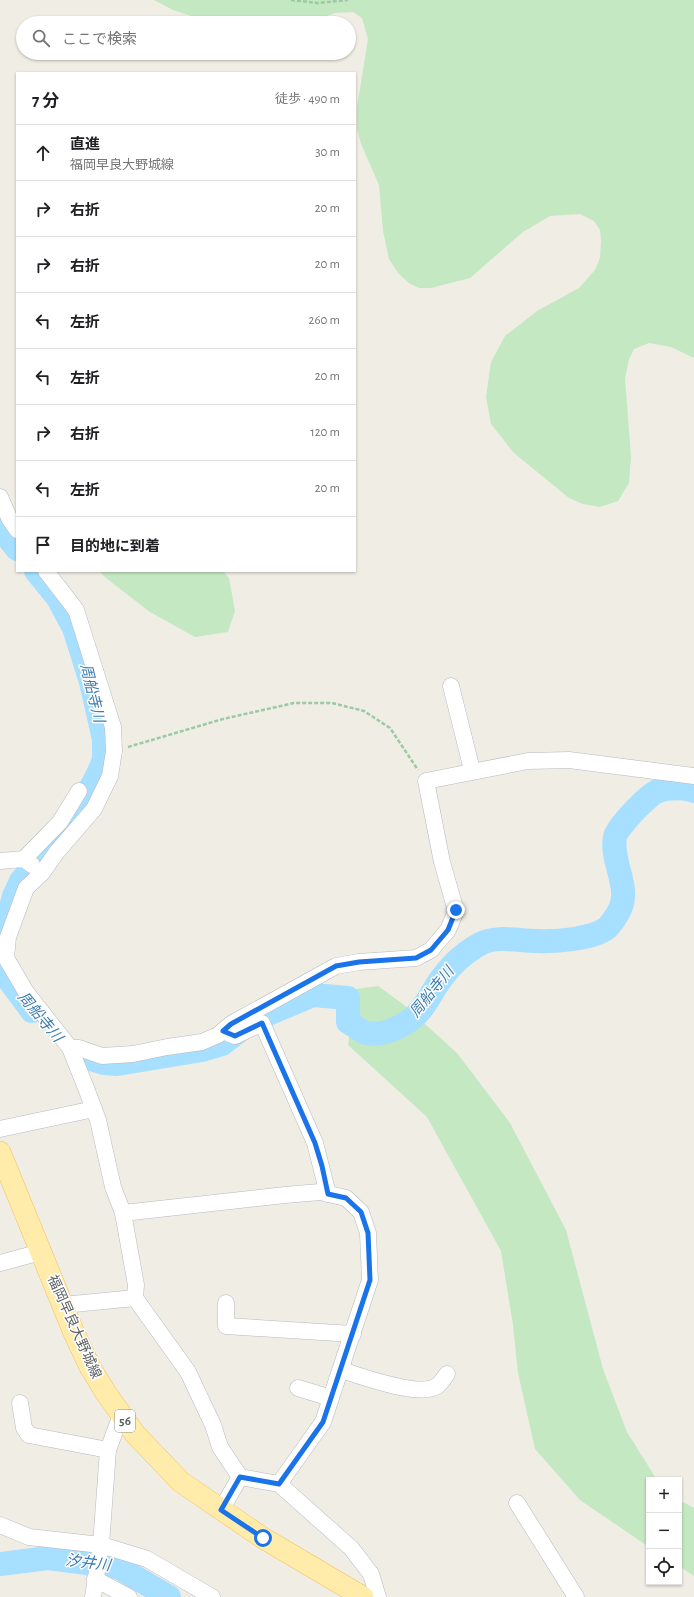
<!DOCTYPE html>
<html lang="ja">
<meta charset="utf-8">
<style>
:root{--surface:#fff;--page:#f6f6f6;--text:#202124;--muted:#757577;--line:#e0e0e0}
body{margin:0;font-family:"Alegreya Sans","Noto Sans JP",sans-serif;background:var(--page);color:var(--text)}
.controls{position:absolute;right:12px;bottom:12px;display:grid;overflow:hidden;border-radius:0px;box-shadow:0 1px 3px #0004}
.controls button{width:36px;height:36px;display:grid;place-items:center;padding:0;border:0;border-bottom:1px solid var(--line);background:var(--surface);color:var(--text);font:20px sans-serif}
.stop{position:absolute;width:12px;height:12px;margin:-9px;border:3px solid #1a73e8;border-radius:50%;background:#fff}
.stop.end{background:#1a73e8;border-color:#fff;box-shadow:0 1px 4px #0008}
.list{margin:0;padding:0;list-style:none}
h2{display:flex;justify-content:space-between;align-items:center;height:52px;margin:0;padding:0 16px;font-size:17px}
h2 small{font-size:13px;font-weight:400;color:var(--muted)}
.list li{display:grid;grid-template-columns:26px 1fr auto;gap:12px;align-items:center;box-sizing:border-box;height:56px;padding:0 16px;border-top:1px solid var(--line)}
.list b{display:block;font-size:15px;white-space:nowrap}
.list p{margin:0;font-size:13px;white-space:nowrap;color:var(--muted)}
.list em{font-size:13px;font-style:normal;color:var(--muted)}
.icon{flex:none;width:22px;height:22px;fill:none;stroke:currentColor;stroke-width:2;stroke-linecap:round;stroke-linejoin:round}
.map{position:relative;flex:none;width:694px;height:1597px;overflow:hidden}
.search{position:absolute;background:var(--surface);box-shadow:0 1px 3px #0004;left:16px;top:16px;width:340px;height:44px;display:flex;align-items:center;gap:10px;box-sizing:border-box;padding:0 14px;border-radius:22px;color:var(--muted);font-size:15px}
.panel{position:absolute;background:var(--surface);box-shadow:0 1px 3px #0004;left:16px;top:72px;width:340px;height:500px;border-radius:0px}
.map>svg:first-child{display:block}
.green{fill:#c4e8c1}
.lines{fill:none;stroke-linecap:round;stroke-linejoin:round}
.river{stroke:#a6dfff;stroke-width:24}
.minor-casing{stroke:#b6b9bd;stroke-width:17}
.major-casing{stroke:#f7bf57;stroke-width:22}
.path{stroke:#9acaa4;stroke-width:2.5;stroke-dasharray:4 2;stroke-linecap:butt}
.minor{stroke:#fff;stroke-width:16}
.major{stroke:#ffecab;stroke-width:21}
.route{stroke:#1a73e8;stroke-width:5}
.labels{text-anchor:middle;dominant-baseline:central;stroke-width:3;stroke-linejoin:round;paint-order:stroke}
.shield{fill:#fff;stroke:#8e9194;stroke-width:1}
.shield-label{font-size:13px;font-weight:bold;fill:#5d6266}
.street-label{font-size:14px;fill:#5d6266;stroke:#fff}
.water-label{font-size:15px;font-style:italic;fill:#3c7bad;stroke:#fff}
</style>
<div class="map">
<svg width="694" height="1597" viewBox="0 0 694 1597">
<rect width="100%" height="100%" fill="#f0ede5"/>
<g class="green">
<path d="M154,0H694V358L671,347L649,343L634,349L629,359L625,378L631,457L629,483L618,501L600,507L583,504L569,498L514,453L491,424L486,397L491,362L505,336L537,311L579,288L595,270L600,258L601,241L600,230L594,221L580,214L550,216L523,232L470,278L431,288H419L409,283L398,273L389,259L383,231L379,185L361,144L357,129V107L368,39L362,18L353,12L335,13L306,23H213L173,10Z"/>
<path d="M99,571H223L229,578L235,611L228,632L195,637L150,612L106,578Z"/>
<path d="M378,986L403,1004L457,1053L510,1123L566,1230L603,1369L627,1432L657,1480H649V1547L580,1500L535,1449L518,1373L513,1325L501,1251L427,1117L348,1045L356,989Z"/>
<path d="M679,1500L694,1508V1576L679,1566Z"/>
</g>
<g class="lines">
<g class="river">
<path d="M0,527L17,549"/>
<path d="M3,932L7,922L14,896L21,881L72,823L98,774L104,760V739L91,682L74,628L58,598L36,571"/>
<path d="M0,960L9,980L32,1011"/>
<path d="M78,1055L104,1063L117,1064L202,1050L222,1044L243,1028L268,1014L313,995L348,998V1022C354,1025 361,1032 366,1033C383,1037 407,1025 418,1013C425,1006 430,996 435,988C446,970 462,954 480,944C497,935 518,941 537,941C555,942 593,939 607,928C611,924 615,918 618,913C633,888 610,863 615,837C617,827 649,794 658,791C668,788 685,787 694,791"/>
<path d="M0,1564L48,1558L118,1567L169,1597"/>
</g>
<g class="minor-casing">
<g id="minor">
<path d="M0,497L10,520L17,530"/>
<path d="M46,571L76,610L113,727L114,751L110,776L94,809L56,853L42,873L26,888L8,937L6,958L26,992L70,1048L86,1088L98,1120L113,1187L123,1213L136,1285L135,1298L188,1372L213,1425L220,1447L240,1477L279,1484L351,1548L371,1574L378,1597"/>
<path d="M451,686L472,770"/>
<path d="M24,859L60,822L79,791"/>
<path d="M0,861L24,859L32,865"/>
<path d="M223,1031L235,1036L262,1023L315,1143L328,1194"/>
<path d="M70,1048H79L102,1056L133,1054L167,1047L202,1042L218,1035L231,1024L336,966L359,962L416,958L431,950L448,930L456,911L442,862L426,781L528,761L569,760L694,776"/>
<path d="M0,1129L94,1109"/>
<path d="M123,1213L285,1195L320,1192L346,1198L361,1212L368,1233L370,1280L323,1422L279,1484"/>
<path d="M0,1263L41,1252"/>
<path d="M226,1303V1326L353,1334"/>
<path d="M63,1305L135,1298"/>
<path d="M341,1370C361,1376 419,1398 437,1386C441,1383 444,1378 447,1374"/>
<path d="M298,1388L331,1398"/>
<path d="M20,1403L24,1428L29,1435L108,1450"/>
<path d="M517,1503L576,1597"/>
<path d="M221,1510L240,1477"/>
<path d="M0,1525L29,1537L101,1545L147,1559L212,1597"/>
<path d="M95,1579L129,1597"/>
<path d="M93,1597L101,1545L108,1450L121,1415"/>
</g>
</g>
<g class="major-casing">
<path id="major" d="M0,1152L74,1333L90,1367L106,1393L135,1434L181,1482L263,1538L363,1597"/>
</g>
<g class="path">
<path d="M291,0L318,3L348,0"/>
<path d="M128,747L223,719L294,703H332L364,711L390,728L418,770"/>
</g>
<use href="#minor" class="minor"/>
<use href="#major" class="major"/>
</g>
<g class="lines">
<path class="route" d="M263,1538L221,1510L240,1477L279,1484L323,1422L370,1280L368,1233L361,1212L346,1198L328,1194L322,1166L315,1143L262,1023L235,1036L223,1031L231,1024L336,966L359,962L416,958L431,950L448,930L456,910"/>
</g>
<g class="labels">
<rect class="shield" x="115" y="1410" width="20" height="22" rx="3"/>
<g class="shield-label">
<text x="125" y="1421">56</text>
</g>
<g class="street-label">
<text transform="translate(74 1327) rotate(66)">福岡早良大野城線</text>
</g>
<g class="water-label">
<text transform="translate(92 693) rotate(76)">周船寺川</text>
<text transform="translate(432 992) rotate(-51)">周船寺川</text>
<text transform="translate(40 1017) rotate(50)">周船寺川</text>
<text transform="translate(88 1563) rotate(7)">汐井川</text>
</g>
</g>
</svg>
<div class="controls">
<button>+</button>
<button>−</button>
<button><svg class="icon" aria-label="locate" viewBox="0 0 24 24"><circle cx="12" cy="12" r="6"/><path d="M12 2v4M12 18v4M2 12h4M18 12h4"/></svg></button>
</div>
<div class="stop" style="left:263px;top:1538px"></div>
<div class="stop end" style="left:456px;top:910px"></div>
<div class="search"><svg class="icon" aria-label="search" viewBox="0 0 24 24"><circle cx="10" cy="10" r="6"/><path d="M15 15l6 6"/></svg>ここで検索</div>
<section class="panel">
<h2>7 分<small>徒歩 · 490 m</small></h2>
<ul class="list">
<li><svg class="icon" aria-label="ahead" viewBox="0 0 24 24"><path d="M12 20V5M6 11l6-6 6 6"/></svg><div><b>直進</b><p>福岡早良大野城線</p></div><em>30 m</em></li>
<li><svg class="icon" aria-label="right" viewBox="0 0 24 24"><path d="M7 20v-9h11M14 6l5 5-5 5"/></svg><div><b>右折</b></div><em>20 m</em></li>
<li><svg class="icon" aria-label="right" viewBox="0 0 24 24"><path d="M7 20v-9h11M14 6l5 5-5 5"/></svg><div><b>右折</b></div><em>20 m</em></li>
<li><svg class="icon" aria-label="left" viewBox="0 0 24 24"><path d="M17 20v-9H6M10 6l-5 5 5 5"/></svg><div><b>左折</b></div><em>260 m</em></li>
<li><svg class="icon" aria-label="left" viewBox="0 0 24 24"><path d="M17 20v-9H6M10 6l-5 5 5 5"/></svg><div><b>左折</b></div><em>20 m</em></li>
<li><svg class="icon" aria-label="right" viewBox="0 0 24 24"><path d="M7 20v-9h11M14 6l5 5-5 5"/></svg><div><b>右折</b></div><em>120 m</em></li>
<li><svg class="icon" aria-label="left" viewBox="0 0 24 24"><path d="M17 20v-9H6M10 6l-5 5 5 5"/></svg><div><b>左折</b></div><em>20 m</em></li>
<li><svg class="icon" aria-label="arrive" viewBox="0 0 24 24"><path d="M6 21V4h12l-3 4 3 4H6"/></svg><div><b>目的地に到着</b></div></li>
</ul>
</section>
</div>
